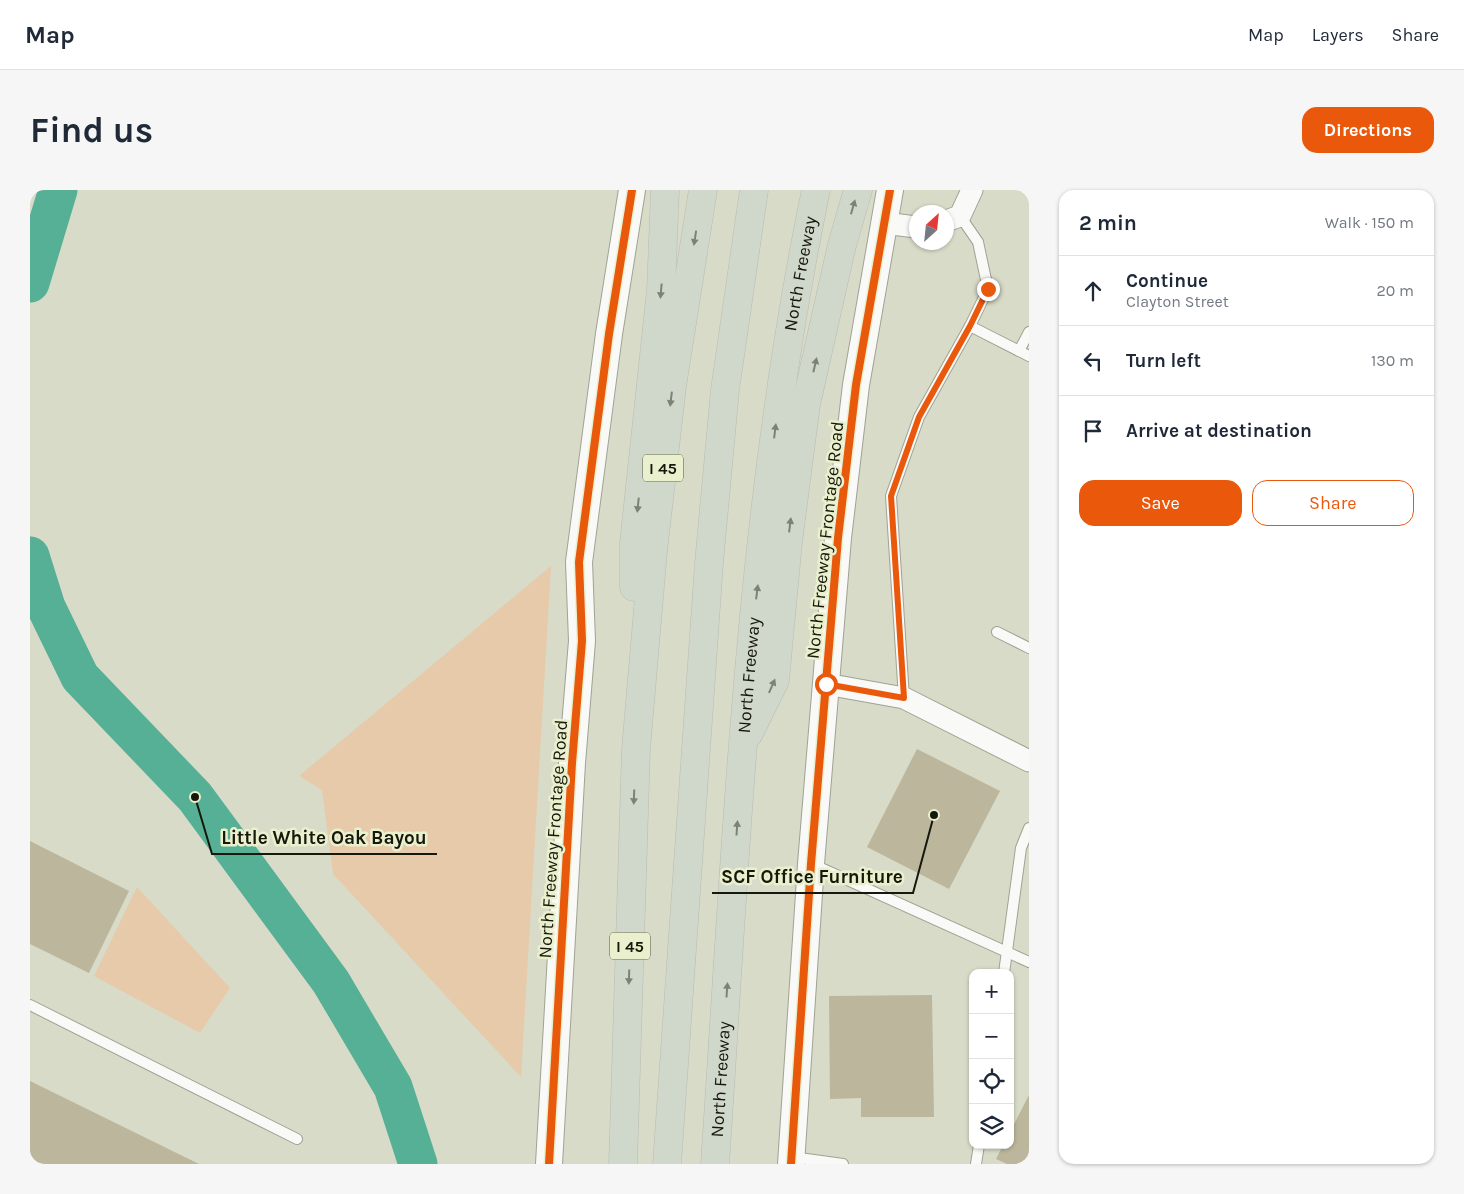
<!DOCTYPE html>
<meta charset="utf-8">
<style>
:root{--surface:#fff;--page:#f6f6f7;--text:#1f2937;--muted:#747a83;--line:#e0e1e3;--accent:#ea580c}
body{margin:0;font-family:Karla,sans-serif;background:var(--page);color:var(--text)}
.controls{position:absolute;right:15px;bottom:15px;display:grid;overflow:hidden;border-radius:10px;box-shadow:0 1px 4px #0004}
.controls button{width:45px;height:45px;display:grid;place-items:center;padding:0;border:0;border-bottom:1px solid var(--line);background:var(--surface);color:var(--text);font:25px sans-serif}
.compass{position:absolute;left:879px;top:15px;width:45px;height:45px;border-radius:50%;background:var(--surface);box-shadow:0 1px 4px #0004;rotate:27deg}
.stop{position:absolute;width:15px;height:15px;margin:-11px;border:4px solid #ea580c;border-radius:50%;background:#fff}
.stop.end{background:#ea580c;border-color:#fff;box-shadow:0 1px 5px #0008}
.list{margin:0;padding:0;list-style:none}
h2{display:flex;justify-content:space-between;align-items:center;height:65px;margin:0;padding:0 20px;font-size:21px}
h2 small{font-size:16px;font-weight:400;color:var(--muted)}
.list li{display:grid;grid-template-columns:32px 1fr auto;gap:15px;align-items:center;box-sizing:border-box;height:70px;padding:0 20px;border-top:1px solid var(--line)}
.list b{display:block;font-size:19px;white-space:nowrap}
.list p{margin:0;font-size:16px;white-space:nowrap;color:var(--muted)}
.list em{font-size:16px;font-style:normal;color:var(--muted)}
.actions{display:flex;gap:10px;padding:15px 20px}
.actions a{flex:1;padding:11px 0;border:1px solid var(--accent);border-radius:15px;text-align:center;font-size:18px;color:var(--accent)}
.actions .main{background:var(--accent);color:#fff}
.icon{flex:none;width:28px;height:28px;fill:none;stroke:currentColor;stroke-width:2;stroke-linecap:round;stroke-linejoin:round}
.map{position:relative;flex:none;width:999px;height:974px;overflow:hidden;border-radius:15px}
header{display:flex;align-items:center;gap:30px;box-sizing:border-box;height:70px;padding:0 25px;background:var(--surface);border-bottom:1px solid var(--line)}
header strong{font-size:24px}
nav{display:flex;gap:28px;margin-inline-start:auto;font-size:18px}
.intro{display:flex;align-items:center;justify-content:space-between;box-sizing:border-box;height:120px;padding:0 30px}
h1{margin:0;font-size:35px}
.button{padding:12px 22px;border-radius:15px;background:var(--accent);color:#fff;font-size:18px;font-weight:700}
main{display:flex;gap:30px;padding:0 30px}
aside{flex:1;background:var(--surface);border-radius:15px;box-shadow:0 1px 4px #0004}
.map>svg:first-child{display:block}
.green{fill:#e7caaa}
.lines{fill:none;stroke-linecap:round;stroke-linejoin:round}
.river{stroke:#56b095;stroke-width:39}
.building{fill:#bbb69c}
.service-casing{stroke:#a0a294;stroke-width:12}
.minor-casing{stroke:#a0a294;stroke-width:23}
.tertiary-casing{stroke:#a0a294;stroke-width:28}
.motorway-casing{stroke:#babbb2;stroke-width:29}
.service{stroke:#f9faf7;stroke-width:10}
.minor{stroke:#f9faf7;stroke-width:21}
.tertiary{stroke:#f9faf7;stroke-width:26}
.motorway{stroke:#d0d8cc;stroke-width:28}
.cycleway-casing{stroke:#eaf0cd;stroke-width:11}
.cycleway{stroke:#e8590c;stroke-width:8}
.oneway{fill:#7d8276}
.route{stroke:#ea580c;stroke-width:6}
.labels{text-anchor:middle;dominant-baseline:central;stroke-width:5;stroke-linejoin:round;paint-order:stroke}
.shield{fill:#eaf0cd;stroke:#565946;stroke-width:1}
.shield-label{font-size:16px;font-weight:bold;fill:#17180c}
.street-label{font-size:18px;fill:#17180c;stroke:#eaf0cd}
.leader{fill:none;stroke:#17180c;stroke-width:2}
.callout-dot{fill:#17180c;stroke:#eaf0cd;stroke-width:2}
.callout-label{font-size:19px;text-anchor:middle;font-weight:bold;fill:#17180c;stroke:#eaf0cd;stroke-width:5;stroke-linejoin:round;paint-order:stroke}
</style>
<header>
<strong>Map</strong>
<nav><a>Map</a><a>Layers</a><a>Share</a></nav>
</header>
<div class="intro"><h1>Find us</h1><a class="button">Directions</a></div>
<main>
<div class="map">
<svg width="999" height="974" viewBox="0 0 999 974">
<rect width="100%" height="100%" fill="#d8dbc8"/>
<g class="green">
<path d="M521,376L491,887L303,684L292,600L269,586Z"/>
<path d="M107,697L200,798L170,843L64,786Z"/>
</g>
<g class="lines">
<g class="river">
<path d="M0,93L28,0"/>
<path d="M0,366L16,417L50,487L165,607L301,792L363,897L388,974"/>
</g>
</g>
<g class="building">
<path d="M887,559L970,601L919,699L837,657Z"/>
<path d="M0,651L99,701L59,783L0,754Z"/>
<path d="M902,805L904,927H831V908L800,909L799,806Z"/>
<path d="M0,891L169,974H0Z"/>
<path d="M999,905V974H977L966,969L973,955H980V942Z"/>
</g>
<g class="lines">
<g class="service-casing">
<g id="service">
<path d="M940,136L999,166"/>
<path d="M989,161L999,142"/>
<path d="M967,442L999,458"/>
<path d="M874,508L861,306L889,227L940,136L958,99L948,52L930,26"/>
<path d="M782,674L999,772"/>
<path d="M974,783L991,658L999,638"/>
<path d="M0,815L267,949"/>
<path d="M762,967L813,974"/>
<path d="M946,974L949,955"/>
</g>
</g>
<g class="minor-casing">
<g id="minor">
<path d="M916,31L930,26L942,0"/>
<path d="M854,33L886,37"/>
<path d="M796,494L874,508L999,571"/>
</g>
</g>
<g class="tertiary-casing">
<g id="tertiary">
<path d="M519,974L542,573L552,451L549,372L579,144L602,0"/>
<path d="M761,974L781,674L808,348L826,195L860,0"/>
</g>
</g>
<g class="motorway-casing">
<g id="motorway">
<path d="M604,397V353L631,100L635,0"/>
<path d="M719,543L745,490L758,352L776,214L812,55L828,0"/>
<path d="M593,974L606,559L623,361L642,196L673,0"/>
<path d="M637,974L679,373L695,200L724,0"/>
<path id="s1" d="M685,974C707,649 719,320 786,0"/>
</g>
</g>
<use href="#service" class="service"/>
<use href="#minor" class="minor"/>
<use href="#tertiary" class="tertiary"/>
<use href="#motorway" class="motorway"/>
<g class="cycleway-casing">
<g id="cycleway">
<path d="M519,974L542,573L552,451L549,372L579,144L602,0"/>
<path d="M761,974L781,674L808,348L826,195L860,0"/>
</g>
</g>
<use href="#cycleway" class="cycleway"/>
</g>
<defs><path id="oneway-solid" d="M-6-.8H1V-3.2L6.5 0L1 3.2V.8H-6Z" transform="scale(1.25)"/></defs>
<g class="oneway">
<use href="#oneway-solid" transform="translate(823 17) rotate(-74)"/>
<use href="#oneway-solid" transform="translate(665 48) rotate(99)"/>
<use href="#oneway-solid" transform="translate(631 101) rotate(95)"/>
<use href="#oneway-solid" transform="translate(785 175) rotate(-77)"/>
<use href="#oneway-solid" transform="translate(641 209) rotate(97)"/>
<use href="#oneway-solid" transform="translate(745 241) rotate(-83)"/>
<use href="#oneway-solid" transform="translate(608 315) rotate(96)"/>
<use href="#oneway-solid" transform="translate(760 335) rotate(-83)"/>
<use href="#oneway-solid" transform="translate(727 402) rotate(-83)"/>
<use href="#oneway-solid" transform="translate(742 496) rotate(-66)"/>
<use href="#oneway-solid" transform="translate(604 607) rotate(92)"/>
<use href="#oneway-solid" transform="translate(707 638) rotate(-86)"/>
<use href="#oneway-solid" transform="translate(599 787) rotate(92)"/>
<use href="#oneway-solid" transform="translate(697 800) rotate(-86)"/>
</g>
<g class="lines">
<path class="route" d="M796,494L874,508L861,306L889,227L940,136L958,99"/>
</g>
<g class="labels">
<g class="shield">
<rect x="613" y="264.5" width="40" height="27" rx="4"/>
<rect x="580" y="742.5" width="40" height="27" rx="4"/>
</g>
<g class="shield-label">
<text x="633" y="278">I 45</text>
<text x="600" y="756">I 45</text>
</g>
<g class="street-label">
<text stroke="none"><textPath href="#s1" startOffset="895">North Freeway</textPath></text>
<text transform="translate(795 350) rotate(-84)">North Freeway Frontage Road</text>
<text stroke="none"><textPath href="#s1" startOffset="490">North Freeway</textPath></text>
<text transform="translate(523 649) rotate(-86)">North Freeway Frontage Road</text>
<text stroke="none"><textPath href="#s1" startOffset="85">North Freeway</textPath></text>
</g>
</g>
<path class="leader" d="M165 607L182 664H407M904 625L883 703H682"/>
<g class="callout-dot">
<circle cx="165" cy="607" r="5"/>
<circle cx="904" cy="625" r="5"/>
</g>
<g class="callout-label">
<text x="294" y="654">Little White Oak Bayou</text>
<text x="782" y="693">SCF Office Furniture</text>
</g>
</svg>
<div class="controls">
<button>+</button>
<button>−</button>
<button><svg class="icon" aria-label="locate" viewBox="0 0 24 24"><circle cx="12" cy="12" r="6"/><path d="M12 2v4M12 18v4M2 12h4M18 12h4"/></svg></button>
<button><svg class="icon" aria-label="layers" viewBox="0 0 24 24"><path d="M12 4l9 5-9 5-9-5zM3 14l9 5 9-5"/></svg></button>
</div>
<svg class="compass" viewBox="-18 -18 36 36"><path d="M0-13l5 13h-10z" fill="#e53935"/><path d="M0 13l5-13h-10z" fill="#747a83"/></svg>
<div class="stop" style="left:796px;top:494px"></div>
<div class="stop end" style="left:958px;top:99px"></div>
</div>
<aside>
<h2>2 min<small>Walk · 150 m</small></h2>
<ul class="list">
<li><svg class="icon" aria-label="ahead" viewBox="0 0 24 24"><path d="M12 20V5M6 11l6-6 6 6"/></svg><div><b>Continue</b><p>Clayton Street</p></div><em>20 m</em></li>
<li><svg class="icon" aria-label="left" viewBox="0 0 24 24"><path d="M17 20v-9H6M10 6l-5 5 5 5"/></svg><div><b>Turn left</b></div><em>130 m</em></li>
<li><svg class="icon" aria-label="arrive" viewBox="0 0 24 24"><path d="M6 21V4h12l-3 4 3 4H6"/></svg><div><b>Arrive at destination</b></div></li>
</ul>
<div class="actions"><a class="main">Save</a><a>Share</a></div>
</aside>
</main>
